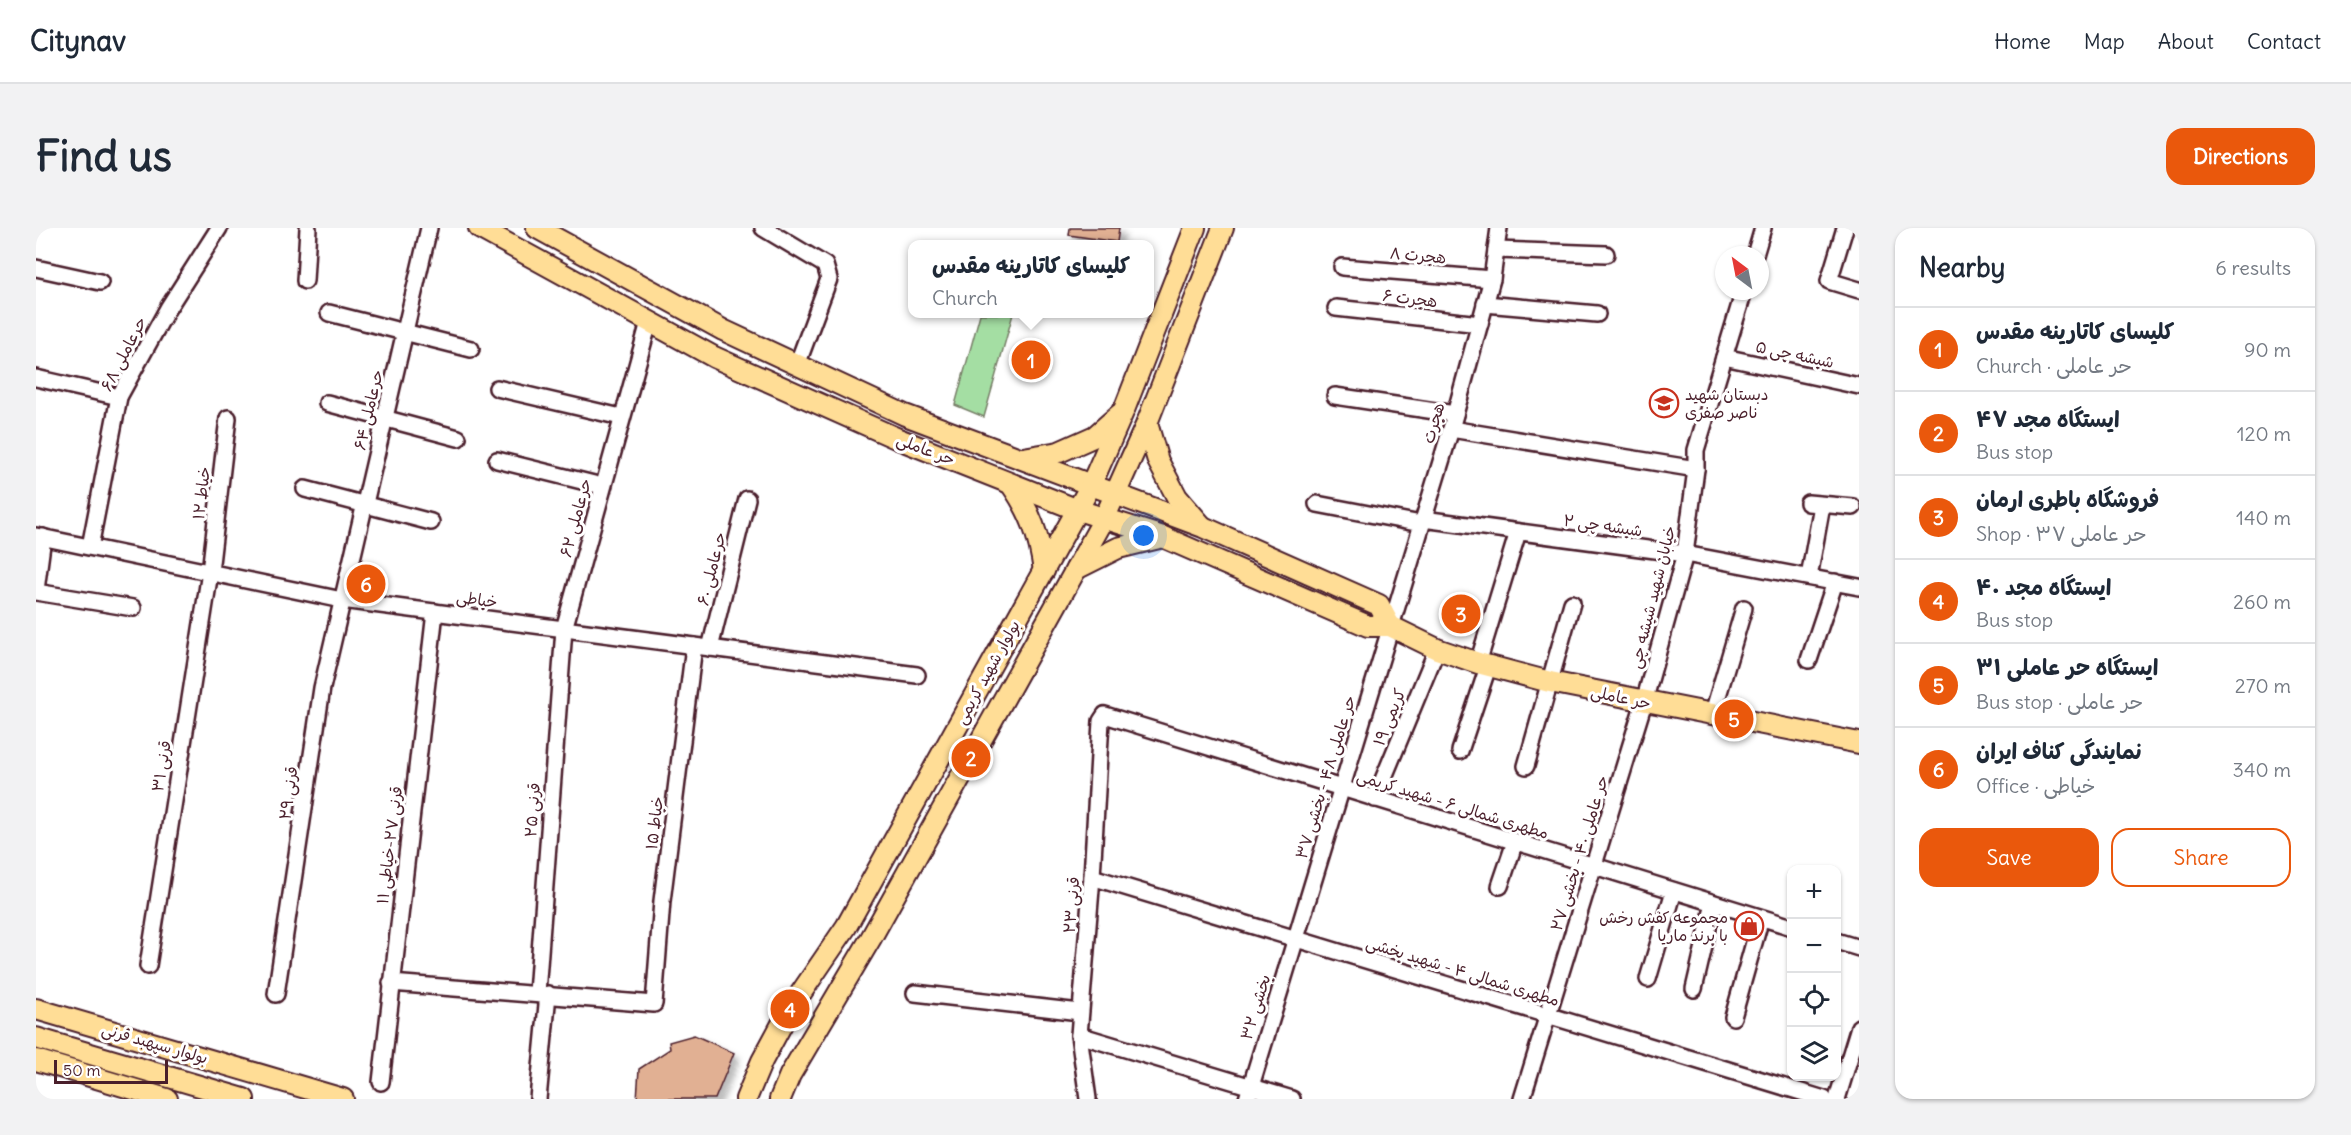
<!DOCTYPE html>
<meta charset="utf-8">
<style>
:root{--surface:#fff;--page:#f2f2f3;--text:#1f2937;--muted:#747a83;--line:#e0e1e3;--accent:#ea580c}
body{margin:0;font-family:Delius,"Playpen Sans Arabic",sans-serif;background:var(--page);color:var(--text)}
.controls{position:absolute;right:18px;bottom:18px;display:grid;overflow:hidden;border-radius:12px;box-shadow:0 2px 4px #0004}
.controls button{width:54px;height:54px;display:grid;place-items:center;padding:0;border:0;border-bottom:2px solid var(--line);background:var(--surface);color:var(--text);font:30px sans-serif}
.compass{position:absolute;left:1679px;top:18px;width:54px;height:54px;border-radius:50%;background:var(--surface);box-shadow:0 2px 4px #0004;rotate:328deg}
.scale{position:absolute;left:18px;bottom:15px;width:114px;box-sizing:border-box;padding-left:6px;border:3px solid #4a1f2b;border-top:0;font-size:16px;line-height:21px;white-space:nowrap;color:#4a1f2b;-webkit-text-stroke:4px #fff;paint-order:stroke}
.you{position:absolute;left:1108px;top:308px;width:21px;height:21px;margin:-15px;border:4px solid #fff;border-radius:50%;background:#1a73e8;box-shadow:0 0 0 9px #1a73e833}
.badge{display:grid;place-items:center;width:39px;height:39px;border-radius:50%;background:var(--accent);color:#fff;font-size:20px;font-weight:700}
.pin{position:absolute;translate:-50% -50%;border:3px solid #fff;box-shadow:0 2px 6px #0006}
.popup{position:absolute;left:872px;top:12px;width:246px;height:78px;box-sizing:border-box;display:grid;place-content:center;border-radius:12px;background:var(--surface);filter:drop-shadow(0 2px 4px #0005);font-size:20px;white-space:nowrap;color:var(--muted)}
.popup b{font-size:22px;color:var(--text)}
.popup::after{content:'';position:absolute;left:50%;top:100%;margin-left:-12px;border:12px solid transparent;border-top-color:var(--surface)}
.list{margin:0;padding:0;list-style:none}
h2{display:flex;justify-content:space-between;align-items:center;height:78px;margin:0;padding:0 24px;font-size:26px}
h2 small{font-size:20px;font-weight:400;color:var(--muted)}
.list li{display:grid;grid-template-columns:39px 1fr auto;gap:18px;align-items:center;box-sizing:border-box;height:84px;padding:0 24px;border-top:2px solid var(--line)}
.list b{display:block;font-size:22px;white-space:nowrap}
.list p{margin:0;font-size:20px;white-space:nowrap;color:var(--muted)}
.list em{font-size:20px;font-style:normal;color:var(--muted)}
.actions{display:flex;gap:12px;padding:18px 24px}
.actions a{flex:1;padding:14px 0;border:2px solid var(--accent);border-radius:18px;text-align:center;font-size:21px;color:var(--accent)}
.actions .main{background:var(--accent);color:#fff}
.icon{flex:none;width:33px;height:33px;fill:none;stroke:currentColor;stroke-width:2;stroke-linecap:round;stroke-linejoin:round}
.map{position:relative;flex:none;width:1823px;height:871px;overflow:hidden;border-radius:18px}
header{display:flex;align-items:center;gap:36px;box-sizing:border-box;height:84px;padding:0 30px;background:var(--surface);border-bottom:2px solid var(--line)}
header strong{font-size:28px}
nav{display:flex;gap:33px;margin-inline-start:auto;font-size:21px}
.intro{display:flex;align-items:center;justify-content:space-between;box-sizing:border-box;height:144px;padding:0 36px}
h1{margin:0;font-size:42px}
.button{padding:15px 27px;border-radius:18px;background:var(--accent);color:#fff;font-size:21px;font-weight:700}
main{display:flex;gap:36px;padding:0 36px}
aside{flex:1;background:var(--surface);border-radius:18px;box-shadow:0 2px 4px #0004}
.map>svg:first-child{display:block}
.green{fill:#a4dea3;stroke:#777e67;stroke-width:1.5}
.building{fill:#e1b093;stroke:#4a1f2b;stroke-width:1.5;filter:url(#shadow)}
.lines{fill:none;stroke-linecap:round;stroke-linejoin:round}
.minor-casing{stroke:#4a1f2b;stroke-width:20}
.major-casing{stroke:#4a1f2b;stroke-width:24}
.minor{stroke:#fff;stroke-width:15}
.major{stroke:#ffdd96;stroke-width:20}
.labels{text-anchor:middle;dominant-baseline:central;stroke-width:6;stroke-linejoin:round;paint-order:stroke}
.street-label{font-size:16px;fill:#4a1f2b;stroke:#fff}
.poi-label{font-size:16px;fill:#4a1f2b;stroke:#fff;text-anchor:start}
</style>
<header>
<strong>Citynav</strong>
<nav><a>Home</a><a>Map</a><a>About</a><a>Contact</a></nav>
</header>
<div class="intro"><h1>Find us</h1><a class="button">Directions</a></div>
<main>
<div class="map">
<svg width="1823" height="871" viewBox="0 0 1823 871">
<defs>
<filter id="shadow"><feDropShadow dx="5.5" dy="5.5" stdDeviation="3" flood-color="#0004"/></filter>
</defs>
<rect width="100%" height="100%" fill="#fff"/>
<filter id="ink" filterUnits="userSpaceOnUse"><feTurbulence type="fractalNoise" baseFrequency=".0167" numOctaves="2"/><feDisplacementMap in="SourceGraphic" scale="12" xChannelSelector="R" yChannelSelector="G"/><feConvolveMatrix kernelMatrix="1 2 1 2 8 2 1 2 1" color-interpolation-filters="sRGB"/></filter>
<g filter="url(#ink)">
<path class="green" d="M944,86H977L948,189L919,177Z"/>
<g class="building">
<path d="M1034,0H1083L1081,14L1033,7Z"/>
<path d="M658,807L698,825L679,871H601L603,841L634,821L633,814Z"/>
</g>
<g class="lines">
<g class="minor-casing">
<g id="minor">
<path d="M727,0L789,37L793,51L761,137"/>
<path d="M1809,0L1793,53L1823,62"/>
<path d="M1460,22L1570,26"/>
<path d="M1719,27L1727,0"/>
<path d="M1306,39L1456,51"/>
<path d="M0,40L64,54"/>
<path d="M269,53L272,0"/>
<path d="M1449,76L1561,86"/>
<path d="M1300,80L1444,96"/>
<path d="M293,85L435,121"/>
<path d="M1688,129L1823,158"/>
<path d="M0,150L83,169"/>
<path d="M461,160L585,189"/>
<path d="M1299,168L1419,186"/>
<path d="M291,175L422,210"/>
<path d="M1415,201L1660,241"/>
<path d="M461,232L566,258"/>
<path d="M269,261L395,294"/>
<path d="M1772,275L1817,279"/>
<path d="M1281,276L1385,296"/>
<path d="M1387,291L1649,326L1823,359"/>
<path d="M0,308L306,372L881,447"/>
<path d="M54,319L83,169L132,80L183,0"/>
<path d="M1773,349L1786,277"/>
<path d="M0,362L7,309"/>
<path d="M0,364L97,380"/>
<path d="M674,420L711,271"/>
<path d="M1773,432L1799,354"/>
<path d="M1442,435L1482,304"/>
<path d="M1676,488L1708,380"/>
<path d="M1424,523L1452,439"/>
<path d="M1490,538L1536,375"/>
<path d="M1339,571L1401,421"/>
<path d="M1056,649L1788,871"/>
<path d="M1464,658L1479,614"/>
<path d="M1800,713L1823,720"/>
<path d="M112,738L174,344L192,190"/>
<path d="M1612,751L1638,663"/>
<path d="M355,755L618,776L626,673L658,418"/>
<path d="M1658,761L1678,675"/>
<path d="M501,765L528,401L613,94"/>
<path d="M879,765L1044,784"/>
<path d="M240,766L286,460L393,0"/>
<path d="M1697,789L1725,690"/>
<path d="M1043,807L1256,871"/>
<path d="M345,854L399,384"/>
<path d="M502,871L512,766"/>
<path d="M1052,871L1043,807L1056,649L1065,493L1069,487L1756,699"/>
<path d="M1211,871L1415,201L1456,51L1463,0"/>
<path d="M1486,871L1608,474L1649,326L1660,241V222L1708,63"/>
<path d="M1801,871L1823,799"/>
</g>
</g>
<g class="major-casing">
<g id="major">
<path d="M443,0L678,129L860,210L1042,282L1127,309L1332,398H1354L1401,421L1442,435L1514,454L1823,515"/>
<path d="M501,0L687,102L869,187L1167,299L1343,377L1354,398"/>
<path d="M1111,195L1122,233L1141,269L1165,297"/>
<path d="M987,230L1023,224L1059,208L1084,186"/>
<path d="M975,256C995,285 1003,307 1008,343"/>
<path d="M1040,341L1082,320L1127,309"/>
<path d="M0,781L307,871"/>
<path d="M0,810L208,871"/>
<path d="M0,832L131,871"/>
<path d="M710,871L726,833L754,781L810,699L1055,257L1088,182L1159,0"/>
<path d="M744,871L754,847L835,710L1069,289L1111,195L1187,0"/>
</g>
</g>
<use href="#minor" class="minor"/>
<use href="#major" class="major"/>
</g>
</g>
<defs>
<g id="school-ring" transform="scale(1.5)"><circle r="9.5" fill="#fff" stroke="#c8321e" stroke-width="1.5"/><path d="M0-5L7-2L0 1L-7-2ZM-4 1L0 2.5L4 1V4Q0 6-4 4Z" fill="#c8321e"/></g>
<g id="shop-ring" transform="scale(1.5)"><circle r="9.5" fill="#fff" stroke="#c8321e" stroke-width="1.5"/><path d="M-5-2.5h2.3a2.7 3.5 0 0 1 5.4 0H5L5.5 6h-11ZM-1.5-2.5h3a1.5 2.3 0 0 0-3 0Z" fill="#c8321e"/></g>
</defs>
<g fill-rule="evenodd">
<use href="#school-ring" x="1628" y="175"/>
<use href="#shop-ring" x="1713" y="698"/>
</g>
<g class="labels">
<g class="street-label">
<text transform="translate(1382 27) rotate(5)">هجرت ۸</text>
<text transform="translate(1374 70) rotate(7)">هجرت ۶</text>
<text transform="translate(87 126) rotate(-63)">حرعاملی ۶۸</text>
<text transform="translate(1759 126) rotate(12)">شیشه چی ۵</text>
<text transform="translate(332 182) rotate(-77)">حرعاملی ۶۴</text>
<text transform="translate(1397 195) rotate(-74)">هجرت</text>
<text transform="translate(890 221) rotate(21)">حر عاملی</text>
<text transform="translate(165 265) rotate(-83)">خیاط ۱۲</text>
<text transform="translate(539 290) rotate(-75)">حرعاملی ۶۲</text>
<text transform="translate(1567 297) rotate(8)">شیشه چی ۲</text>
<text transform="translate(675 341) rotate(-76)">حرعاملی ۶۰</text>
<text transform="translate(1616 369) rotate(-76)">خیابان شهید شیشه چی</text>
<text transform="translate(441 371) rotate(8)">خیاطی</text>
<text transform="translate(951 444) rotate(-61)">بولوار شهید کریمی</text>
<text transform="translate(1585 469) rotate(12)">حر عاملی</text>
<text transform="translate(1353 489) rotate(-68)">کریمی ۱۹</text>
<text transform="translate(125 538) rotate(-81)">قرنی ۳۱</text>
<text transform="translate(1289 549) rotate(-73)">حر عاملی ۴۸ - بخشی ۳۷</text>
<text transform="translate(252 565) rotate(-82)">قرنی ۲۹</text>
<text transform="translate(1417 576) rotate(17)">مطهری شمالی ۶ - شهید کریمی</text>
<text transform="translate(496 582) rotate(-86)">قرنی ۲۵</text>
<text transform="translate(618 595) rotate(-83)">خیاط ۱۵</text>
<text transform="translate(353 617) rotate(-83)">قرنی ۲۷-خیاطی ۱۱</text>
<text transform="translate(1543 625) rotate(-73)">حر عاملی ۴۰ - بخشی ۲۷</text>
<text transform="translate(1035 677) rotate(-85)">قرنی ۲۳</text>
<text transform="translate(1427 743) rotate(17)">مطهری شمالی ۴ - شهید بخشی</text>
<text transform="translate(1219 779) rotate(-73)">بخشی ۳۲</text>
<text transform="translate(119 815) rotate(16)">بولوار سپهبد قرنی</text>
</g>
<g class="poi-label">
<text x="1649" y="166">دبستان شهید<tspan x="1649" dy="18">ناصر صفری</tspan></text>
<text x="1692" y="689" text-anchor="end">مجموعه کفش رخش<tspan x="1692" dy="18">با برند ماریا</tspan></text>
</g>
</g>
</svg>
<div class="controls">
<button>+</button>
<button>−</button>
<button><svg class="icon" aria-label="locate" viewBox="0 0 24 24"><circle cx="12" cy="12" r="6"/><path d="M12 2v4M12 18v4M2 12h4M18 12h4"/></svg></button>
<button><svg class="icon" aria-label="layers" viewBox="0 0 24 24"><path d="M12 4l9 5-9 5-9-5zM3 14l9 5 9-5"/></svg></button>
</div>
<svg class="compass" viewBox="-18 -18 36 36"><path d="M0-13l5 13h-10z" fill="#e53935"/><path d="M0 13l5-13h-10z" fill="#747a83"/></svg>
<div class="scale">50 m</div>
<div class="you"></div>
<div class="pin badge" style="left:995px;top:132px">1</div>
<div class="popup"><b>کلیسای کاتارینه مقدس</b>Church</div>
<div class="pin badge" style="left:935px;top:530px">2</div>
<div class="pin badge" style="left:1425px;top:386px">3</div>
<div class="pin badge" style="left:754px;top:781px">4</div>
<div class="pin badge" style="left:1698px;top:491px">5</div>
<div class="pin badge" style="left:330px;top:356px">6</div>
</div>
<aside>
<h2>Nearby<small>6 results</small></h2>
<ul class="list">
<li><span class="badge">1</span><div><b>کلیسای کاتارینه مقدس</b><p>Church · حر عاملی</p></div><em>90 m</em></li>
<li><span class="badge">2</span><div><b>ایستگاه مجد ۴۷</b><p>Bus stop</p></div><em>120 m</em></li>
<li><span class="badge">3</span><div><b>فروشگاه باطری ارمان</b><p>Shop · حر عاملی ۳۷</p></div><em>140 m</em></li>
<li><span class="badge">4</span><div><b>ایستگاه مجد ۴۰</b><p>Bus stop</p></div><em>260 m</em></li>
<li><span class="badge">5</span><div><b>ایستگاه حر عاملی ۳۱</b><p>Bus stop · حر عاملی</p></div><em>270 m</em></li>
<li><span class="badge">6</span><div><b>نمایندگی کناف ایران</b><p>Office · خیاطی</p></div><em>340 m</em></li>
</ul>
<div class="actions"><a class="main">Save</a><a>Share</a></div>
</aside>
</main>
